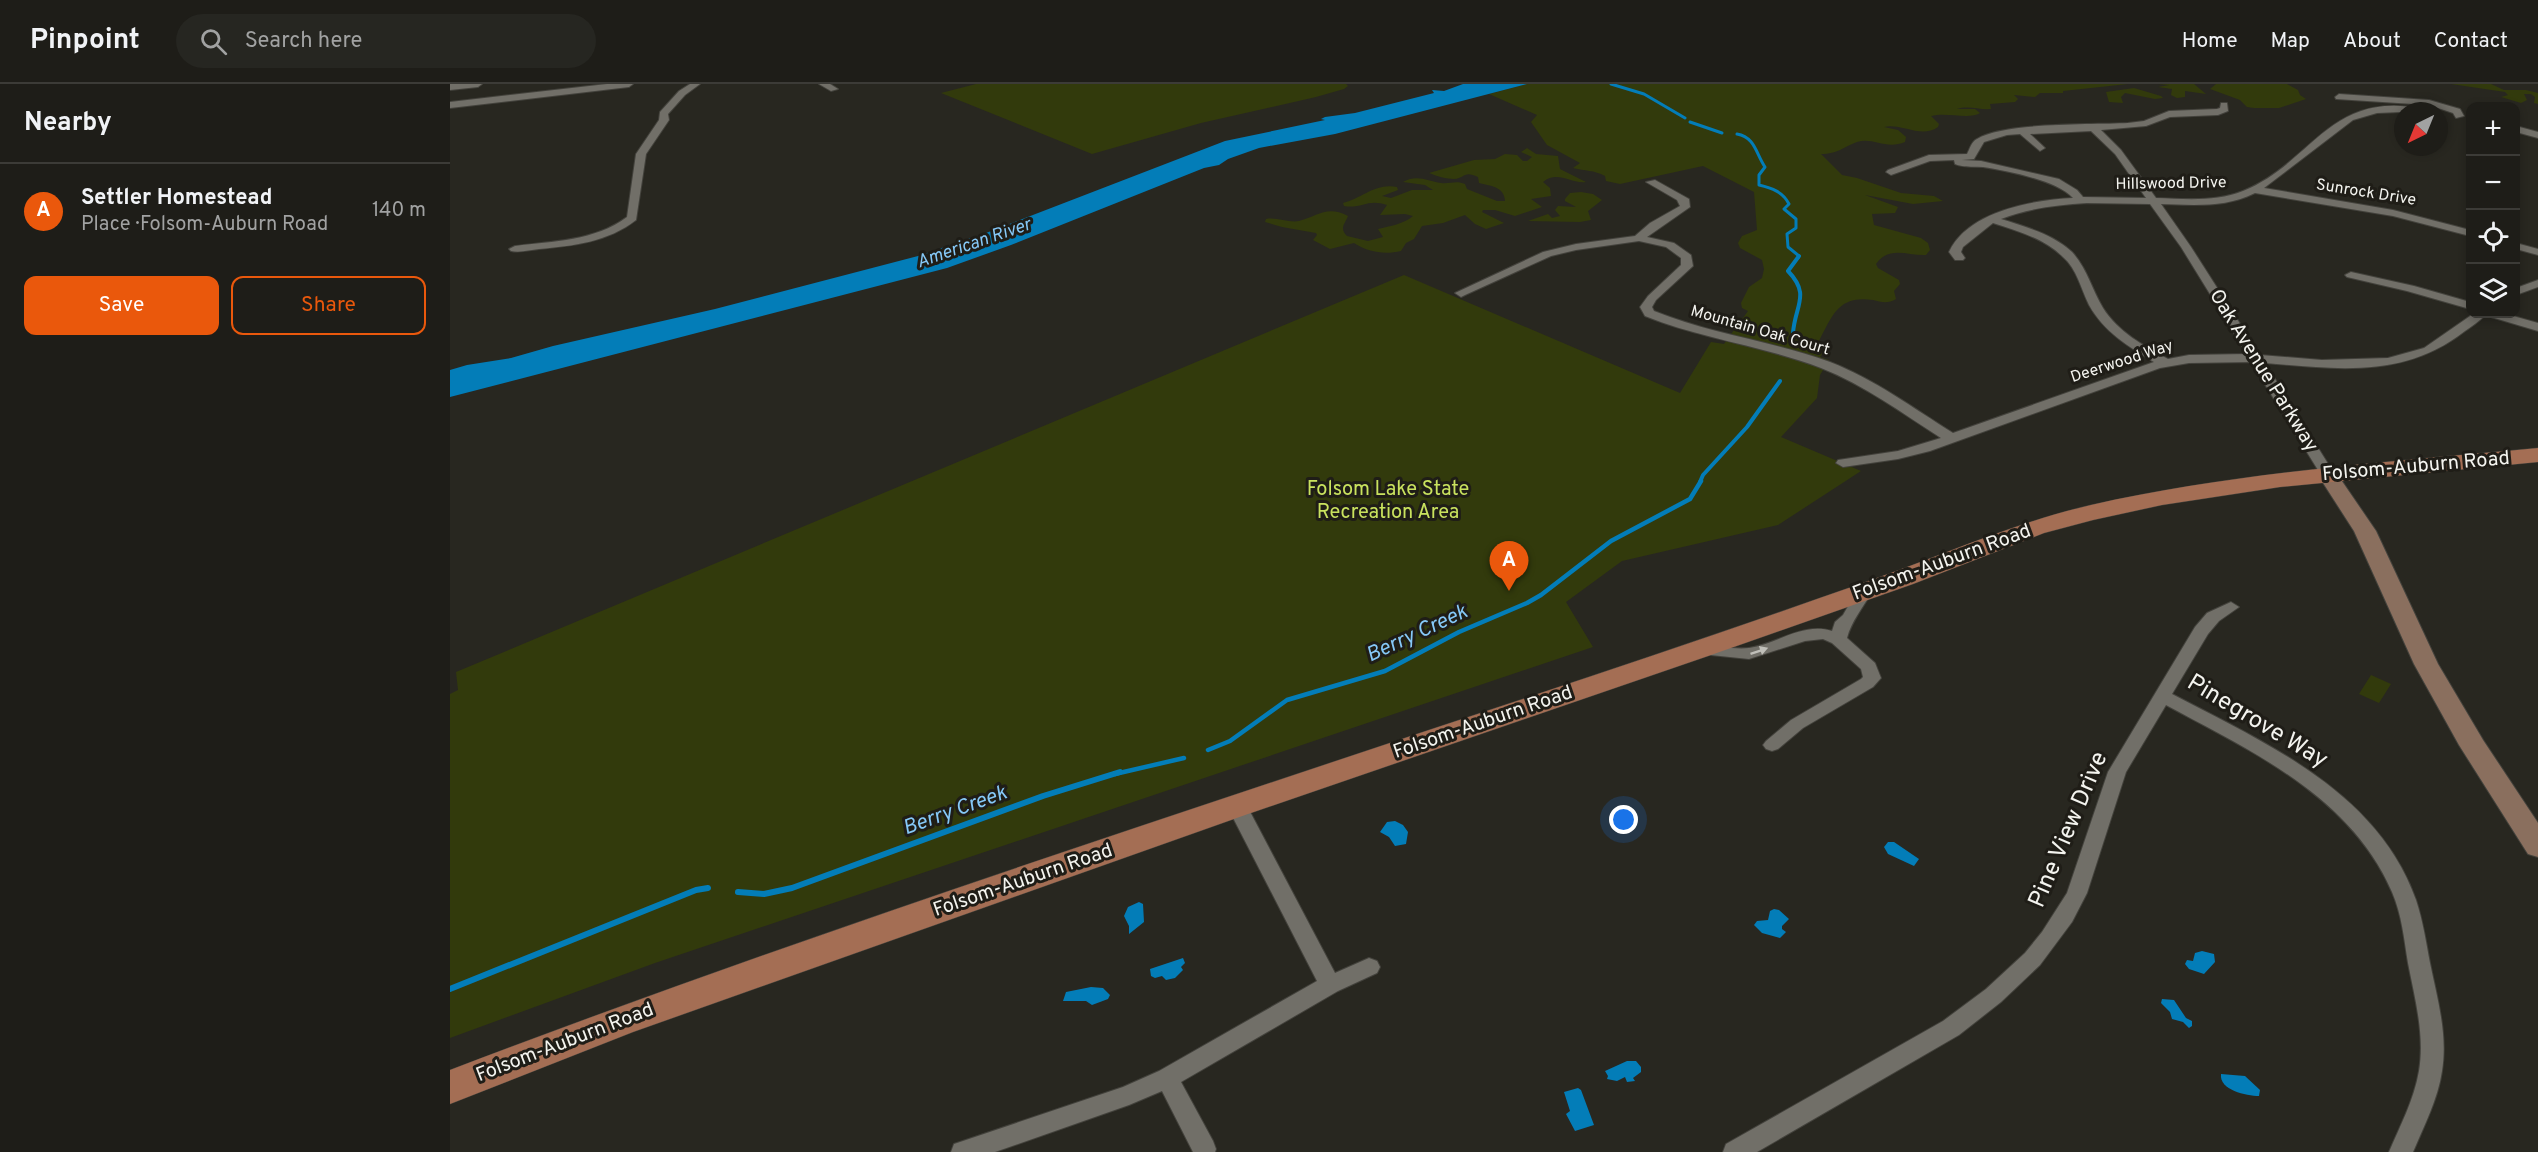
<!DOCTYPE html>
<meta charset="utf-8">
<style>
:root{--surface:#1e1d18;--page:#262621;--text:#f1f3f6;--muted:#a1a2a2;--line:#3c3b37;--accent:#ea580c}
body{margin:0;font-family:Overpass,sans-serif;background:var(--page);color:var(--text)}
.controls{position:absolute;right:18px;top:18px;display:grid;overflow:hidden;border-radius:12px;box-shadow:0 3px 9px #0003}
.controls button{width:54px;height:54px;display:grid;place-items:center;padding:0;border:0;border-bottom:2px solid var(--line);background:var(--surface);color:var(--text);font:30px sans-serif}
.compass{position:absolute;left:1944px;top:18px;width:54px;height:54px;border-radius:50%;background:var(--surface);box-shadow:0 3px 9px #0003;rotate:223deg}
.you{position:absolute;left:1174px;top:736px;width:21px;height:21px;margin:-15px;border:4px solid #fff;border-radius:50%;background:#1a73e8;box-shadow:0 0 0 9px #1a73e833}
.badge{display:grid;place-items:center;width:39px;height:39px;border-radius:50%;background:var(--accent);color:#fff;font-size:20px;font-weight:700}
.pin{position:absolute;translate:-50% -50px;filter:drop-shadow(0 2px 3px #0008)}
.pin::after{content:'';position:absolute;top:32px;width:21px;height:18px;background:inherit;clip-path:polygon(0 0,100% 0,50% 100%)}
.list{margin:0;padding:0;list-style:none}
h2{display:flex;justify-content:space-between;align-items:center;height:78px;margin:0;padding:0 24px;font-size:26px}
h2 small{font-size:20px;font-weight:400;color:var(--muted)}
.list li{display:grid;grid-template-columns:39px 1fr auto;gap:18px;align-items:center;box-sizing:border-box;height:96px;padding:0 24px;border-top:2px solid var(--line)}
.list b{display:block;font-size:22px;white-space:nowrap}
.list p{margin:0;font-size:20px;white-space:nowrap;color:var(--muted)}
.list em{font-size:20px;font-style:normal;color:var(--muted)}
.actions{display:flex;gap:12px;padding:18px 24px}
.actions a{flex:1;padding:14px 0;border:2px solid var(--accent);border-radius:12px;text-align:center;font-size:21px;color:var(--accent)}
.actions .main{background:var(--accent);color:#fff}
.icon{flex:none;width:33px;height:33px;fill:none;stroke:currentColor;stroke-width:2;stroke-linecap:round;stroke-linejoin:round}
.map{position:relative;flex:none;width:2088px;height:1068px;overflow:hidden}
header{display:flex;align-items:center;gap:36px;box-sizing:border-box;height:84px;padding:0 30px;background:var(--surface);border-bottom:2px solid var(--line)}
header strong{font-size:28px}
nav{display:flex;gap:33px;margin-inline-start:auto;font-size:21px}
.search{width:420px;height:54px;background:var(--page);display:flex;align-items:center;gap:15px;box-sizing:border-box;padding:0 21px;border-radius:33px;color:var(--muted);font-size:22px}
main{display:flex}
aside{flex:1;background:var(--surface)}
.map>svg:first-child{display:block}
.green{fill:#323a0c}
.water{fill:#037db8}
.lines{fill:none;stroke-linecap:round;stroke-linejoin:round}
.stream-far3{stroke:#037db8;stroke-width:3}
.stream-far2{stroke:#037db8;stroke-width:4}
.stream-far1{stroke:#037db8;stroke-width:4.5}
.stream{stroke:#037db8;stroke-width:6}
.minor-casing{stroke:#43423c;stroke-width:2}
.secondary-casing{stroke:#43423c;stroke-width:2}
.primary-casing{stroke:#43423c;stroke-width:1}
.minor{fill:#716f68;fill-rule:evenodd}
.secondary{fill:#8a6f5e;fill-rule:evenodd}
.primary{fill:#a46e54;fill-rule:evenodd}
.oneway{fill:#c0bfb9}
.labels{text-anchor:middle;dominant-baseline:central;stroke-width:6;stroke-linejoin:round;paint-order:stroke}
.far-street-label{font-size:16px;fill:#f4f4ef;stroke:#1f1d17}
.far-water-label{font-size:18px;font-style:italic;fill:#86c9f8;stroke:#1f1d17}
.street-label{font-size:20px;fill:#f4f4ef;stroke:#1f1d17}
.park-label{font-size:20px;fill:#c9e25e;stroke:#1f1d17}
.water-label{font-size:21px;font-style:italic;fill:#86c9f8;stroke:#1f1d17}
.near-street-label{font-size:24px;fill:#f4f4ef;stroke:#1f1d17}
</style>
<header>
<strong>Pinpoint</strong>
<div class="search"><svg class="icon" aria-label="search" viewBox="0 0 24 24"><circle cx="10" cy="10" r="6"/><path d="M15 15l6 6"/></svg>Search here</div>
<nav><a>Home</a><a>Map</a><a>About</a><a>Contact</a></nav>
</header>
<main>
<aside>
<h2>Nearby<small></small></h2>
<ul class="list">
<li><span class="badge">A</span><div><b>Settler Homestead</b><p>Place · Folsom-Auburn Road</p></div><em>140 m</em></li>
</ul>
<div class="actions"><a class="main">Save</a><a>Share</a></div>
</aside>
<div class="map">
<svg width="2088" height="1068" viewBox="0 0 2088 1068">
<rect width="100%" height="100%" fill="#282720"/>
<g class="green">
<path d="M526,0H896L898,2L894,5L866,13L751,39L642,70L491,9Z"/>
<path d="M1077,0H1678L1613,7V9H1590L1585,13L1564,11L1568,15L1565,18L1540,20L1541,25C1528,26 1519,21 1507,25H1525L1530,29C1519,36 1498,28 1481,32L1489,40L1488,43C1471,55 1452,39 1434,43L1448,46L1456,53L1455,58C1436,66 1423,53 1407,58C1393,63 1388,70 1371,70L1392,91L1407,94L1451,109L1484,112L1493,117L1463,120L1415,111L1448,123L1445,129L1422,130L1424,141L1471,154L1478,159L1480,166L1476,171C1458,172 1439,161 1426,180L1428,184L1449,196L1450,200L1444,207L1446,215C1438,220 1431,218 1423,216C1389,211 1383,230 1369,257L1377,264L1370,273L1379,276L1370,291L1367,314L1331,353L1411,387L1328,441L1172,477L1116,518L1143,563L205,879L0,954V610L8,606L6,588L954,191L1230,309L1261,258L1274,260L1284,246L1279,245L1272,238L1280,233L1293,234L1298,227L1292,224L1291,219L1299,203L1312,194L1314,185L1312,176L1290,164L1288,159L1292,152L1307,146L1304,108L1253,82L1170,100L1156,97L1155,92C1144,86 1135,87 1123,84L1130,79L1097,61L1081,38L1087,31L1039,10Z"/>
<path d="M1708,0H1744L1756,10L1735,7V13L1727,14L1721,11L1722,5L1708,3L1719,1Z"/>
<path d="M1766,0H1837L1848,6L1850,11L1856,15L1829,24H1804L1797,23L1790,16L1760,5Z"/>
<path d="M2001,0H2041L2054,6H2076L2088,9V20L2084,19L2085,13L2081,10H2074L2077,16L2071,19L2051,13L2058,11L2055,8Z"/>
<path d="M1684,4L1711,12L1713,14L1705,15L1675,9L1671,13L1673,19L1659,18L1656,8Z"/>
<path d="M1077,64L1086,70L1108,72L1110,85L1136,98C1120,100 1108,86 1093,98L1100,104L1101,112L1081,115L1092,123L1065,132L1045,126H1033L1032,128L1054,139L1036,145L1025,140L1015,131L993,139L972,142L964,155L956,159L951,167C934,171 918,168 904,159L880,165L863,156L867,151L866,149L832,143L815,138L816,135C827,133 839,139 849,137C868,132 877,121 898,132C895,140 889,144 897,152L918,157L933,153L928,145C940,142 954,140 963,132L955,130L930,131L937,121C918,114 912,125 894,122L893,119C913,114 925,99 947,103L948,106L932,112L941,114L962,106H983L975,101L953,98C967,90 978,97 991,99C1001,100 1006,96 1015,100L1017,105L1047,117H1055C1054,102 1040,102 1029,99L1028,93C1014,86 1015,94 1004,95C997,95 986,92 979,89L1024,76L1045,75L1055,70L1067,71L1073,77H1077L1082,73L1071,68Z"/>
<path d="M1131,108L1143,110L1152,116L1138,127L1141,136L1130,138L1078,137L1098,130L1102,134L1110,132L1105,126L1108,122L1126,123L1115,117V115L1120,109Z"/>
<path d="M1921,591L1941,600L1929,619L1909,610Z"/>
</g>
<g class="water">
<path d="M1013,0H1077L885,50L809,64L778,75L769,81L754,84L561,161L497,184L0,313V286L17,281L61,274L103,262L265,225L468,172L536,149L775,57L875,36L871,35L875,33L905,29L984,9L982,6L994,7Z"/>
<path d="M945,737L953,741L958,748L956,760L945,762L939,753L930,748L937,738Z"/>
<path d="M1438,758H1444L1469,775L1464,782L1438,770L1434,763Z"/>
<path d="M689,818L693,820L694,838L679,850V842L674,832L678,823Z"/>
<path d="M1324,825L1329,826L1339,835L1332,842V845L1336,848L1330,854L1312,849L1304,841L1307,837L1318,836L1320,827Z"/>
<path d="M1752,867L1764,870L1765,878L1754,890L1739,885L1735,880L1737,876L1743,877L1745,869Z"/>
<path d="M733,874L735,879L731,883L733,886L725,894L716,896L712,892L705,894L701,892L700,885Z"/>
<path d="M641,903L653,904L660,911L658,915L642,921L636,917H613L616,908Z"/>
<path d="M1712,915L1724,916L1736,934L1742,937V942L1739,944L1733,938L1722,935L1720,928L1711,919Z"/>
<path d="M1177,977H1186L1191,983V988L1183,994L1185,997L1177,998L1175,993L1167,997L1157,995L1158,992L1155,987Z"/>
<path d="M1771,990L1795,992L1810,1006L1809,1012C1796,1012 1769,1006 1771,990Z"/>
<path d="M1128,1004L1131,1006L1144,1041L1125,1047L1116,1030L1120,1027L1114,1008Z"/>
</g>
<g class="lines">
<g class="stream-far3">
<path d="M1161,0L1194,10L1235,34"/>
<path d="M1240,38L1272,49"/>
<path d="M1287,50C1305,53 1306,70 1315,83L1309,91V101C1322,104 1333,108 1339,120L1334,125L1346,135V144L1337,150L1338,163L1349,172L1348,174"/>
</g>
<g class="stream-far2">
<path d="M1343,249C1345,221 1361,211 1338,187L1349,172"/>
<path d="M1250,398L1253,391L1297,343L1330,297"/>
</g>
<g class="stream-far1">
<path d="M758,666L780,657L837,616L935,587L1009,548L1077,519L1091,511L1161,457L1240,415L1251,397"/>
<path d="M665,690L734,674"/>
</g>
<g class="stream">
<path d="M288,808L314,810L342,804L593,712L670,688"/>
<path d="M0,905L246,806L258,804"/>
</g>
<g class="minor-casing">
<g id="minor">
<path d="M0,0H32L28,3L0,6Z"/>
<path d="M157,0H183L179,3L0,24V18Z"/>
<path d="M240,0H250L235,11L218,30L219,36L196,70L186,136C158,158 123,162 89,165C80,166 70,169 61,167L59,165L65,162C103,157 145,157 177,133L186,70L209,36L210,28L229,7Z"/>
<path d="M369,0H380L388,5L381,7Z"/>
<path d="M1889,10L1979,16L2010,25L2014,32L2006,34L2003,29L1979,21L1886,15L1885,13Z"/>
<path d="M1771,19H1777L1778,27L1768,31L1720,33L1696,42L1651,46L1671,66L1706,114C1735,115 1766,118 1793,107C1864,78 1879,6 1973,25L1974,27L1927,29L1903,36L1814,104L1943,126L2020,146V152L1943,132L1805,109C1776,124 1742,121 1711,120L1741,163L1810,271L1872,276L1938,274L1974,264L2023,230H2036C2030,237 2022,242 2015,247C1954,295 1887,285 1815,279L1885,391L1883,394H1873L1801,278L1739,279L1710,284L1480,367L1448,375L1393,383L1386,379L1388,376L1448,367L1491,354C1452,329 1414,301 1371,284C1314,262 1252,255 1195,232L1190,223L1198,212L1231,181V174L1216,163L1189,157L1126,166L1101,172L1015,211L1011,213L1005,209L1093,168L1126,160L1185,152L1200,139L1230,122L1227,116L1196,98L1205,96L1239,115L1240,123L1197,153L1224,159L1241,171L1243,182L1206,216L1202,223L1204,227C1261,250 1322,257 1380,278C1424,295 1463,324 1503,349L1704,278C1679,263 1654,248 1639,221C1631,205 1627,185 1613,173C1594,154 1567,147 1543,139L1513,163L1511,168L1515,174L1513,176H1505L1499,168C1518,127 1583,116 1623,114C1607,96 1557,87 1533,83C1522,82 1515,84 1505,80L1504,76L1480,77L1441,91L1436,88L1438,86L1479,71L1517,70C1520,65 1521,58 1527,55C1554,38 1643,41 1678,39L1694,37L1719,27L1767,25L1770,24ZM1641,47L1665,70L1696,114L1633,113L1627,106L1609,95L1531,77L1512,76L1524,75L1534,58L1557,51L1570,50L1590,67L1595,64L1580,50ZM1637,119L1700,120L1731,163L1797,270L1739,271L1718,275C1694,262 1668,248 1653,224C1642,206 1637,184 1622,168C1603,150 1576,143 1551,135C1580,124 1607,121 1637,119Z"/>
<path d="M2066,42L2088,48V54L2066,48Z"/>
<path d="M2066,159L2088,165V171L2066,165Z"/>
<path d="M1901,188L1964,202L2020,218V225L1957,207L1897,193L1895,191Z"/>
<path d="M2088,196V203L2066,211V204Z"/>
<path d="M2039,230H2056L2088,239V247L2041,233Z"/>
<path d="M1414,503L1422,508C1413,523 1401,538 1397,554L1425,579L1431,594L1423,603L1353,644L1328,665L1322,667L1316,665L1313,661L1316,657L1341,636L1411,595L1413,593L1411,585L1382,559L1373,555L1355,557L1299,575L1251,570L1245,569L1243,565L1245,561L1251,560C1266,561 1284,566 1299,564C1327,560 1353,538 1382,547L1385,538L1393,531L1408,505Z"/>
<path d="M1781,518L1789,523L1769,537L1758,550L1722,610C1817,660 1928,708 1966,816C1973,837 1976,858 1980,879C1987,914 1998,950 1992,987C1988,1015 1974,1042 1963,1068H1939C1950,1042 1964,1016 1969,987C1975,951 1965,915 1958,879C1954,855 1952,831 1942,808C1901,713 1803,668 1716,621L1676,688L1637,809L1622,838L1590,881L1551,918L1509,951L1307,1068H1273L1276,1060L1493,937L1536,905L1575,869L1592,848L1617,809L1658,688L1745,543L1757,529Z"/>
<path d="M787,715L794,717L797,722L885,889L919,874L927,877L930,883L927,889L888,907L731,998L763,1057L766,1065L765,1068H743L712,1007L679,1021L545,1068H501L504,1060L673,1003L709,987L867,897L777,722L780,717Z"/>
</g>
</g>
<g class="secondary-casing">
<path id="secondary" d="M1878,385L1885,387L1926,447L1988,580L2033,656L2088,739V773L2078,770L2009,661L1964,580L1904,447L1868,391L1871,387Z"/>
</g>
<g class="primary-casing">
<path id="primary" d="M2088,364V378L1830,403L1712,421L1643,436L1594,449L1463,500L1261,571L798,730L183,948L0,1020V986C322,863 649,756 976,647C1122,599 1268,550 1413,499C1489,473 1563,439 1641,421C1788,388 1939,378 2088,364Z"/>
</g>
<use href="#minor" class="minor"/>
<use href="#secondary" class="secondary"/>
<use href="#primary" class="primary"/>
</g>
<defs><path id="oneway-solid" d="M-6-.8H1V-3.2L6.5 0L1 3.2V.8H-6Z" transform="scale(1.5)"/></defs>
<use class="oneway" href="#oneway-solid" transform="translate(1309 567) rotate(-19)"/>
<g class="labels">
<g class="far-street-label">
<text transform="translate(1721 100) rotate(-1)">Hillswood Drive</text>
<text transform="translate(1916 109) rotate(9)">Sunrock Drive</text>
<text transform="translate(1310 247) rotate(16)">Mountain Oak Court</text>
<text transform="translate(1672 278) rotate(-18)">Deerwood Way</text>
</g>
<g class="far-water-label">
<text transform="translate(524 160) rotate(-19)">American River</text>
</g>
<g class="street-label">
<text transform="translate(1813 287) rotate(58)">Oak Avenue Parkway</text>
<text transform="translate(1966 383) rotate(-5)">Folsom-Auburn Road</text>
<text transform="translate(1492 479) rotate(-20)">Folsom-Auburn Road</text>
<text transform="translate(1033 639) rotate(-19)">Folsom-Auburn Road</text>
<text transform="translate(573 797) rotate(-19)">Folsom-Auburn Road</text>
<text transform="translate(115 959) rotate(-21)">Folsom-Auburn Road</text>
</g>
<g class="park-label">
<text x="938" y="406">Folsom Lake State<tspan x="938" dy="23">Recreation Area</tspan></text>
</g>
<g class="water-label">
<text transform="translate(967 550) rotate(-25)">Berry Creek</text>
<text transform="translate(505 727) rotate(-20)">Berry Creek</text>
</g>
<g class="near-street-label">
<text transform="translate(1807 638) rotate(31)">Pinegrove Way</text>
<text transform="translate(1619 746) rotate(-67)">Pine View Drive</text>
</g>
</g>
</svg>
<div class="controls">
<button>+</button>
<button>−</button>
<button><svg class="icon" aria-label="locate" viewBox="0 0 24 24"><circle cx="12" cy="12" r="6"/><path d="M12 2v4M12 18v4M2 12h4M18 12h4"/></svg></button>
<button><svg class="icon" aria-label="layers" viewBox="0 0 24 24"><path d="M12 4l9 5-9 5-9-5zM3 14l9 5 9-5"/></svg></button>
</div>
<svg class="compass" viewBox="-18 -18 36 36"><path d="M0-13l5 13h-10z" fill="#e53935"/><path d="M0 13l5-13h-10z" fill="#a1a2a2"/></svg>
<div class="you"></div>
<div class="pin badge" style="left:1059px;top:507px">A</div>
</div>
</main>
